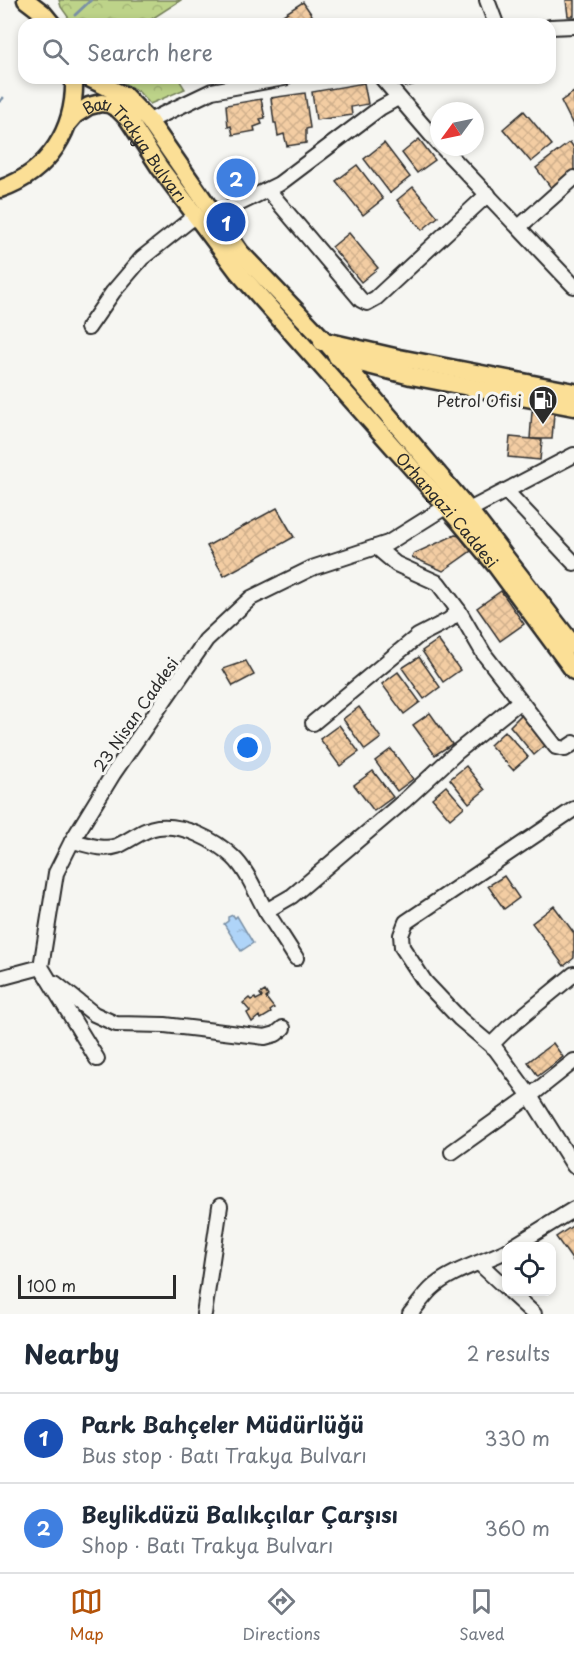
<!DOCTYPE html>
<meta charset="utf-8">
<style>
:root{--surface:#fff;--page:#f6f6f7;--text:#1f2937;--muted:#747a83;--line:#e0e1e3;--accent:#b45309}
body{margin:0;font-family:"Playpen Sans",sans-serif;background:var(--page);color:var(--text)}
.controls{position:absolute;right:18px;bottom:18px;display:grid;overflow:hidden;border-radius:12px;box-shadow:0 3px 9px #0003}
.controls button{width:54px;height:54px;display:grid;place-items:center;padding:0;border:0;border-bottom:2px solid var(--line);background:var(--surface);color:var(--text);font:30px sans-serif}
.compass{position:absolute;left:430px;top:102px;width:54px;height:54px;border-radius:50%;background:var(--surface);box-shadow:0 3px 9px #0003;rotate:237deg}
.scale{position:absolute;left:18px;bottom:15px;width:158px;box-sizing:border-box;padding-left:6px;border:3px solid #2b2b2b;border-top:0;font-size:16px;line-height:21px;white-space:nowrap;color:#2b2b2b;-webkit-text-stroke:4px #f6f6f2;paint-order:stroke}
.you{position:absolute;left:248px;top:748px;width:21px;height:21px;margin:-15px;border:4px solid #fff;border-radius:50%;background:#1a73e8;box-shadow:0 0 0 9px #1a73e833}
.badge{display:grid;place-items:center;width:39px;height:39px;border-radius:50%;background:var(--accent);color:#fff;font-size:20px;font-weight:700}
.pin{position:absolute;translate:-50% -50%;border:3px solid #fff;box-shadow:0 2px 6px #0006}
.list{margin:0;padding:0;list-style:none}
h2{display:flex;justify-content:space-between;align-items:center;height:78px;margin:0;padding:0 24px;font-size:26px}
h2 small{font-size:20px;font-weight:400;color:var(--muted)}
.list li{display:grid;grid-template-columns:39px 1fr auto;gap:18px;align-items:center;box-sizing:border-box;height:90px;padding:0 24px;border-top:2px solid var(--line)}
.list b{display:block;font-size:22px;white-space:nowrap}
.list p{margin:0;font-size:20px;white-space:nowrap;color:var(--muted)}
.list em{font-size:20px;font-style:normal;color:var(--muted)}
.icon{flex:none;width:33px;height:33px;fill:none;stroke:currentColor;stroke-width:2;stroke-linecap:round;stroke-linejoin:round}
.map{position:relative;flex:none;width:574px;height:1314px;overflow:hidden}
.search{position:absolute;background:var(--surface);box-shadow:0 3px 9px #0003;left:18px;right:18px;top:18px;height:66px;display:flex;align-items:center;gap:15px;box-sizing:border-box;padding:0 21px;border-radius:18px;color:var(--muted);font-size:22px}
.sheet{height:258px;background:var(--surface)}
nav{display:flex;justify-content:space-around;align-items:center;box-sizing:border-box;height:84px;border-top:2px solid var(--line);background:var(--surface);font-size:16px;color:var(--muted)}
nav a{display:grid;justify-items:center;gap:3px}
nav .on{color:var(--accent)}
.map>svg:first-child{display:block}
.forest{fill:url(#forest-crowns);stroke:#747f5a;stroke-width:1.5}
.water{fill:url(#water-ripples);stroke:#7a90a6;stroke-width:1.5}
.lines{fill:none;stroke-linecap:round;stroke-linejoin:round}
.stream{stroke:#7a90a6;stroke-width:3}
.building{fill:url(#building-cross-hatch);stroke:#2b2b2b;stroke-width:1.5}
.minor-casing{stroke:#2b2b2b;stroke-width:18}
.major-casing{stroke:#2b2b2b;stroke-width:21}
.minor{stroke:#f6f6f2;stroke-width:14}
.major{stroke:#fbdf96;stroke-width:16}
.labels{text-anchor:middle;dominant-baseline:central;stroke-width:6;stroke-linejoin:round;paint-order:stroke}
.street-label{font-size:16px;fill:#2b2b2b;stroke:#f6f6f2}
.poi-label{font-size:16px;fill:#2b2b2b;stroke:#f6f6f2;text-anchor:end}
</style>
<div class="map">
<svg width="574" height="1314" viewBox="0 0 574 1314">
<defs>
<pattern id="forest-crowns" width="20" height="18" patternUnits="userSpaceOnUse" patternTransform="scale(1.5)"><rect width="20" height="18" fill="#bdd389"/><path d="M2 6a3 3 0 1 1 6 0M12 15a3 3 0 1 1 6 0" fill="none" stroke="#a3b576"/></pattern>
<pattern id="water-ripples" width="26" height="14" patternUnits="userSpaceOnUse" patternTransform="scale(1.5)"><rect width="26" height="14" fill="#afd4f8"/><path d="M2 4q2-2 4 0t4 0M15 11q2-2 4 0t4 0" fill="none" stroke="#97b6d5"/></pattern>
<pattern id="building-cross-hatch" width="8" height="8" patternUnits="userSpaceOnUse" patternTransform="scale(1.5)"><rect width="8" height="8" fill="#f3cda3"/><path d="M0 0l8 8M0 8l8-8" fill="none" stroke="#d0b08c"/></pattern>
</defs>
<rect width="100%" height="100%" fill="#f6f6f2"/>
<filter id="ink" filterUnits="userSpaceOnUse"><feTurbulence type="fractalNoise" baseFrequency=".0167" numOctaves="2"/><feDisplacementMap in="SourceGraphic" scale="12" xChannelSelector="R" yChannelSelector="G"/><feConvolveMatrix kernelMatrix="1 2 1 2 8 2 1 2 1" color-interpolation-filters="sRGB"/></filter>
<g filter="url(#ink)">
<g class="forest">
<path d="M59,0H181L144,24H73L61,7Z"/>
<path d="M116,78H178L185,89L150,104L139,92Z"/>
</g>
<path class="water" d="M233,915L235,918L237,916L253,943L241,951L224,924L228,921V917Z"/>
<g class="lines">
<g class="stream">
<path d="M75,15L91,0"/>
<path d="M0,101L3,98"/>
</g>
</g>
<g class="building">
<path d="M566,0H574V16H568Z"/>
<path d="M303,2L318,24H289L283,15Z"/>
<path d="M403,78H437L405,87Z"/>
<path d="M364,83L368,104L351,107L352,115L316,120L312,92Z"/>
<path d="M574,92V127L561,101Z"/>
<path d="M305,93L310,128L306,129V143L287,146L284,134L278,136L276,123H274L271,98Z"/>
<path d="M261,99L265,118L260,119L262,124L254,127L255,131L233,135L231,126L228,127L226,105Z"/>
<path d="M524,111L552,145L531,162L503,129Z"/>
<path d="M419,139L435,160L417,173L402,153Z"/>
<path d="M570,142L574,148V172L552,189L536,168Z"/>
<path d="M384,143L410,177L390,193L364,159Z"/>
<path d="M357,165L383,199L363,215L336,181Z"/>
<path d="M413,187L438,217L422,230L397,200Z"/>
<path d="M349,233L378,268L361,282L332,247Z"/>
<path d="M532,411L554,413L552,439H530Z"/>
<path d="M510,437L542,440L540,460L508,457Z"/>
<path d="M277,508L294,537L224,576L207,546Z"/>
<path d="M455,535L459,536L471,551L443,571L412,557L413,554Z"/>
<path d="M501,591L524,624L500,641L477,608Z"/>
<path d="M438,640L460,670L443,682L422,651Z"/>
<path d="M419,657L440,687L424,699L402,668Z"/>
<path d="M246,661L254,675L233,686L223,669Z"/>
<path d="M398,672L420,702L404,714L382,684Z"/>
<path d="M359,707L381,738L365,750L343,719Z"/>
<path d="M430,713L452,744L435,755L413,725Z"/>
<path d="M521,715L528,718L547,744L534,755L510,726Z"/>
<path d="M339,725L359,752L340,766L320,739Z"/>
<path d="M505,731L528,757L513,770L490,745Z"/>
<path d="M391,749L413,779L397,791L375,761Z"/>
<path d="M466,766L485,790L469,803L450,779Z"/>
<path d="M373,771L393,797L374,811L354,785Z"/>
<path d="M446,786L464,807L450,819L432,798Z"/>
<path d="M504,876L519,898L504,909L488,886Z"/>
<path d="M554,906L574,933V958L564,966L532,923Z"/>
<path d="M265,991L268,996L266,998L274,1008L270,1011L271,1013L261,1019L259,1016L252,1022L247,1013L250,1011L243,1003L249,998L251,1000L255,998L256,1000L262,997L260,994Z"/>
<path d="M553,1043L563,1057L538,1076L528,1062Z"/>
<path d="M574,1225V1261H573L556,1237Z"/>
</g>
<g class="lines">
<g class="minor-casing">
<g id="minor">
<path d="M487,0L496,24"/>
<path d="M550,27L574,26"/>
<path d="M382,78L439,144"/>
<path d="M149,121L212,91L284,78"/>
<path d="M442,147L574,286"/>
<path d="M268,190L361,300L367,303L376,298L488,194"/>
<path d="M214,216L279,184L380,108L398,98"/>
<path d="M519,227L574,178"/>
<path d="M88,328L113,292L142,258L195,216"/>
<path d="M506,491L574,563"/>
<path d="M469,510L574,455"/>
<path d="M376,547L396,564L438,583L459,611L484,654L556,747L565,749L574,743"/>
<path d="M313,723L418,636L449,620L459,611"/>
<path d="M72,841C86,844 103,851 117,846C131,840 143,829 158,827C184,824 215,840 233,857C248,871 256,894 266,911C276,927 286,942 296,958"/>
<path d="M266,911L292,896L404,801L457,752L520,701"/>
<path d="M574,974L508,1028L492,1044L530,1096L574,1061"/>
<path d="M0,978L41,967"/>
<path d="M55,983L94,1014L116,1024L165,1025L265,1037L276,1034L283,1028"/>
<path d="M493,1047L460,1019L425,982L402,947L401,935L406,922L574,809"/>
<path d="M97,1059L41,967L56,873L72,841L113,774L206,640L251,598L312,568L388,543L447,506"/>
<path d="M452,1152L530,1096L574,1166"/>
<path d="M514,1246L574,1209"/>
<path d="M480,1264L506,1288"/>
<path d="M510,1292L534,1314"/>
<path d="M204,1314L220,1206"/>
<path d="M410,1314C417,1306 424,1296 431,1289C449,1271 484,1262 506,1251"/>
</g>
</g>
<g class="major-casing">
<g id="major">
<path d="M26,0L43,13L52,24"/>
<path d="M89,78L125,96L149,121L240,252L325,341L469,510L574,646"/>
<path id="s1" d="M69,122L75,115L89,106L101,103L109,104L118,109L128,119L160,168L238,272L459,521L497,567L574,671"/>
<path d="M0,189C49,172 76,129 74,78"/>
<path d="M322,342L325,341L399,358L574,392"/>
<path d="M337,357L411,376L574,407"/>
</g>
</g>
<use href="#minor" class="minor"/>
<use href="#major" class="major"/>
</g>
</g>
<defs>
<g id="fuel-pin" transform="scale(1.5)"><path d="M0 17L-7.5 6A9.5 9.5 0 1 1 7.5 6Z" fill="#2b2b2b" stroke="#f6f6f2"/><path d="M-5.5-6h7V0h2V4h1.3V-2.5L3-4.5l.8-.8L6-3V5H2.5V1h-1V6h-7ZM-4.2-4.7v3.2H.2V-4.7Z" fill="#fff"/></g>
</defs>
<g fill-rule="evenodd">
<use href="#fuel-pin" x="543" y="400"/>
</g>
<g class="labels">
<g class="street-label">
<text stroke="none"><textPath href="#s1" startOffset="94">Batı Trakya Bulvarı</textPath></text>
<text stroke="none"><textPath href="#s1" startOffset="576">Orhangazi Caddesi</textPath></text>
<text transform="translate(135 714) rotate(-55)">23 Nisan Caddesi</text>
</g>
<g class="poi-label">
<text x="522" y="400">Petrol Ofisi</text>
</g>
</g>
</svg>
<div class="controls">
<button><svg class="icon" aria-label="locate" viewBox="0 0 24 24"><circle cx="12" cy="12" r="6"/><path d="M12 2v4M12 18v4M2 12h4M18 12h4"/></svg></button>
</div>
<svg class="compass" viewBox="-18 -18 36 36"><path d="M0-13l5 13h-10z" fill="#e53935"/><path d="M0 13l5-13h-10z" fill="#747a83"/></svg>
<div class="scale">100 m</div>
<div class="you"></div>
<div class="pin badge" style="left:226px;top:222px;background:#1a4fb4">1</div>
<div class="pin badge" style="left:236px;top:178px;background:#3f7fe0">2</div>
<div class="search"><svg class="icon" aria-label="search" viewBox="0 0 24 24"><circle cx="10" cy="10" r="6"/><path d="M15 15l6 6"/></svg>Search here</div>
</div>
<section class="sheet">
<h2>Nearby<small>2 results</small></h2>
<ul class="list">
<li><span class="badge" style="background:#1a4fb4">1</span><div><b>Park Bahçeler Müdürlüğü</b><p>Bus stop · Batı Trakya Bulvarı</p></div><em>330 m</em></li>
<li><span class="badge" style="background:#3f7fe0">2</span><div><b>Beylikdüzü Balıkçılar Çarşısı</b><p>Shop · Batı Trakya Bulvarı</p></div><em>360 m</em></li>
</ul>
</section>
<nav>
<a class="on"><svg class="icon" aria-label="map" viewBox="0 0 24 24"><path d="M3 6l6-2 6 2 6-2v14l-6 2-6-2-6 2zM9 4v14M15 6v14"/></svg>Map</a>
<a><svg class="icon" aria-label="directions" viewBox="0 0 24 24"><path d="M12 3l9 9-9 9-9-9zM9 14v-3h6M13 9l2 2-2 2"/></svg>Directions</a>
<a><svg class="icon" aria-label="saved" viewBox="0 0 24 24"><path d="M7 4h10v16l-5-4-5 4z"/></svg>Saved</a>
</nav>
